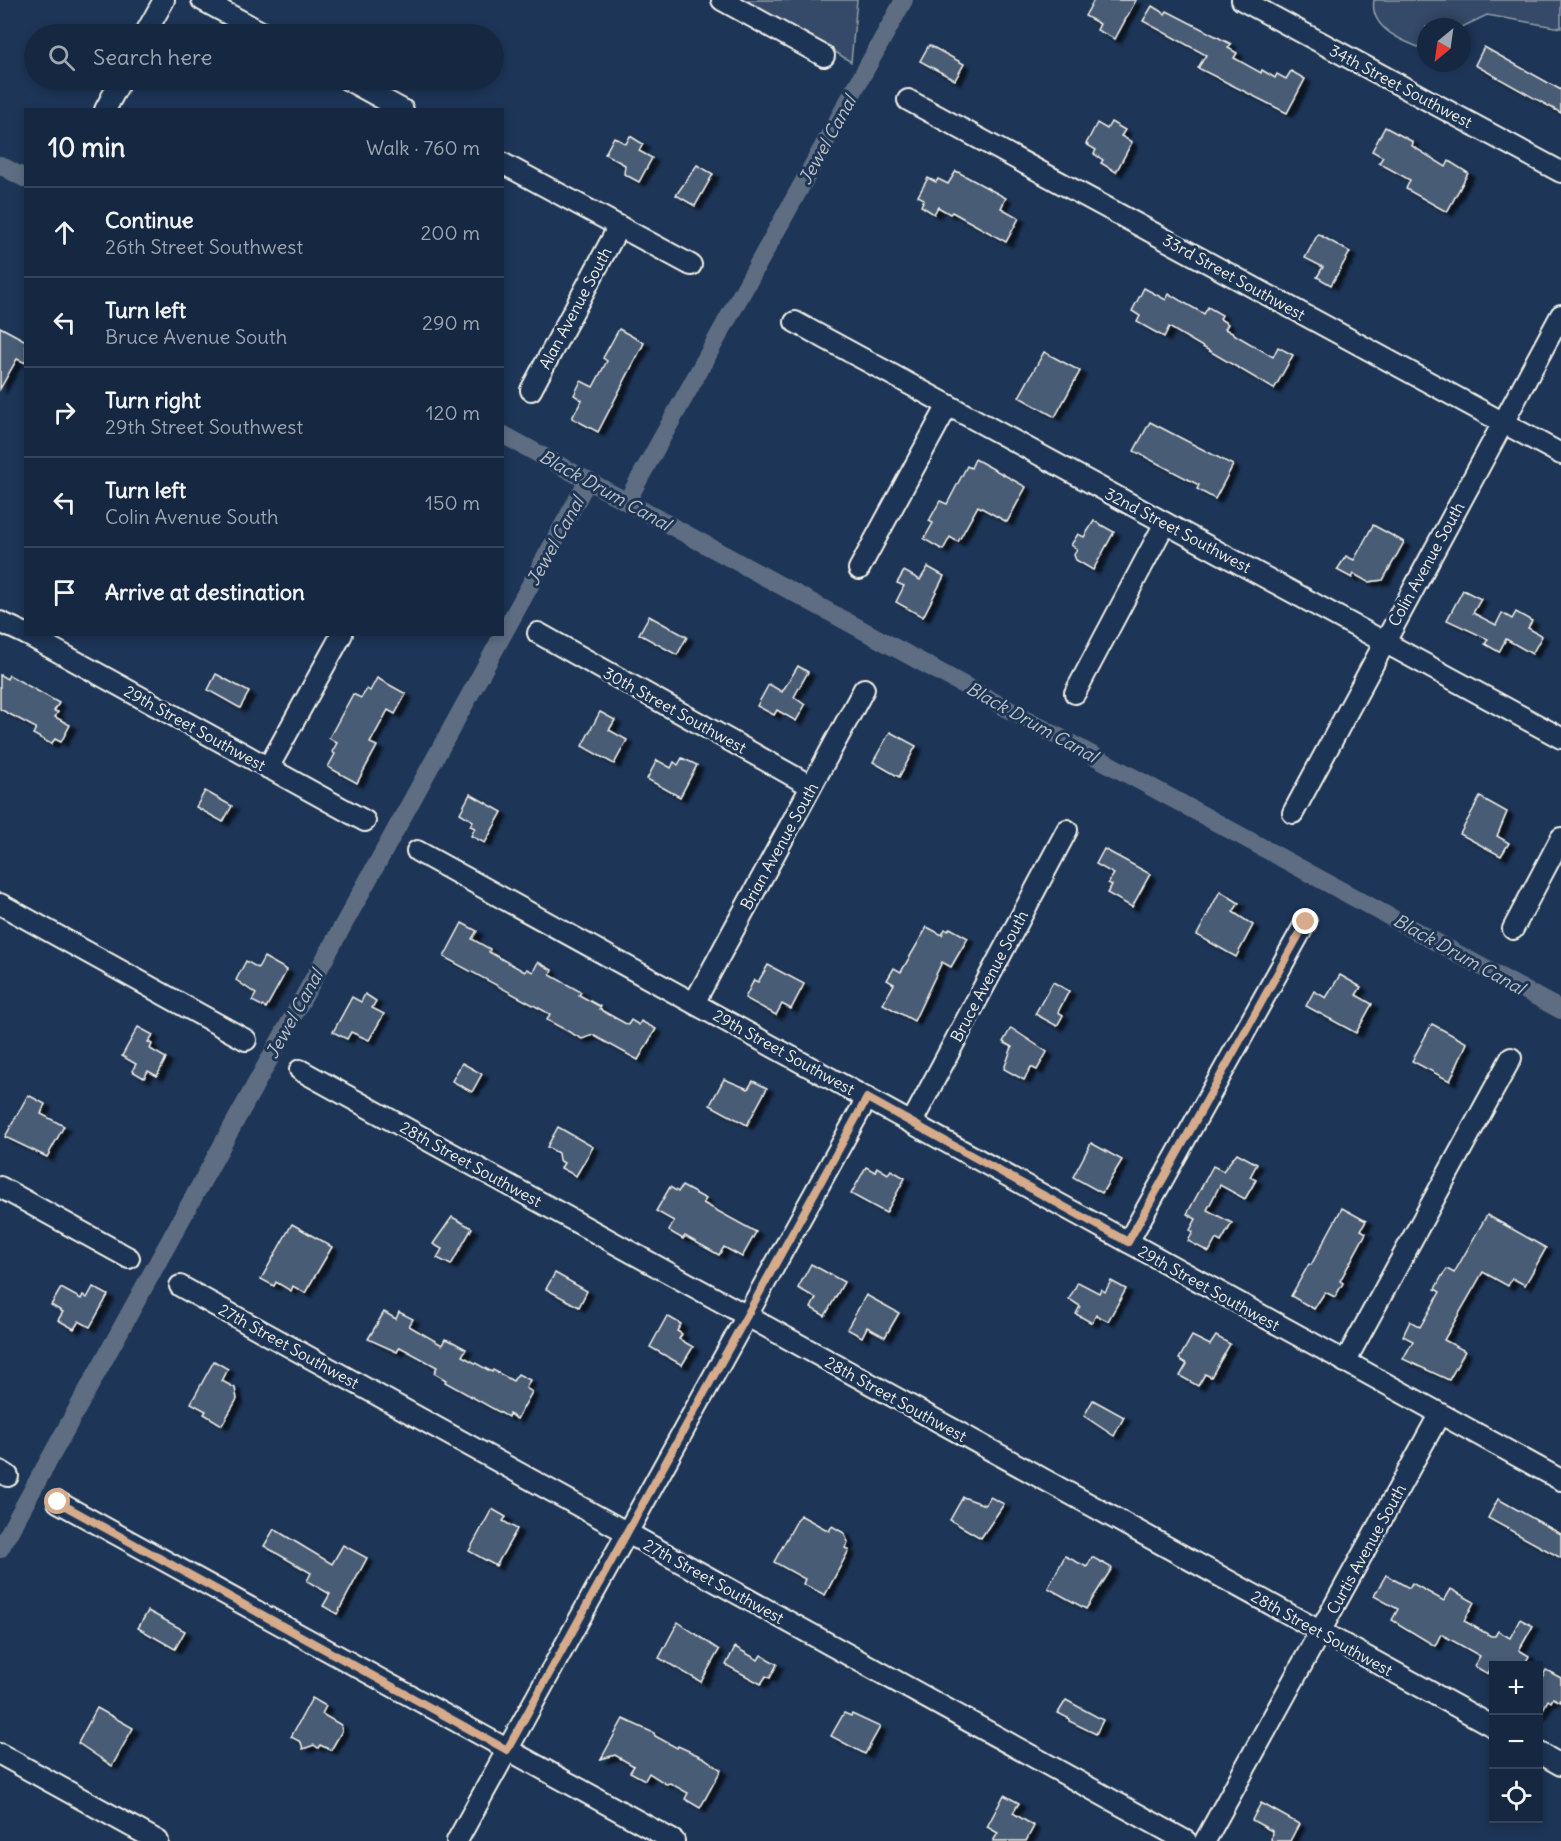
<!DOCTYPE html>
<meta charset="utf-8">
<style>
:root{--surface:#162841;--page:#23344c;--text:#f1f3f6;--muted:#9ea6b1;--line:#35445a}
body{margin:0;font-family:Delius,sans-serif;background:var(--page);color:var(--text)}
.controls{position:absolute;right:18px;bottom:18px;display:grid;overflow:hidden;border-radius:0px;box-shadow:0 3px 9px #0003}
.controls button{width:54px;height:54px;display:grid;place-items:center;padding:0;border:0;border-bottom:2px solid var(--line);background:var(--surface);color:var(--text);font:30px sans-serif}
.compass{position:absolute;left:1417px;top:18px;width:54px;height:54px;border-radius:50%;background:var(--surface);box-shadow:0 3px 9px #0003;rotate:209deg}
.stop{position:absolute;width:18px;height:18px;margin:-14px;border:4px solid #d6ab8b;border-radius:50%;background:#fff}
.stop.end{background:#d6ab8b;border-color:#fff;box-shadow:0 2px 6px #0008}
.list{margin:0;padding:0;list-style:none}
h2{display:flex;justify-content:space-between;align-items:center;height:78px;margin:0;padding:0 24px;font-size:26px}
h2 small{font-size:20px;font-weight:400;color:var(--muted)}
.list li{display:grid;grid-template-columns:39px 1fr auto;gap:18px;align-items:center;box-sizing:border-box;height:90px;padding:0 24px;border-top:2px solid var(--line)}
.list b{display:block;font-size:22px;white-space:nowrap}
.list p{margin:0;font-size:20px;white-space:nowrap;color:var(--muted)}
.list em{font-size:20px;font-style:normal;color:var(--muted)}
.icon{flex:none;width:33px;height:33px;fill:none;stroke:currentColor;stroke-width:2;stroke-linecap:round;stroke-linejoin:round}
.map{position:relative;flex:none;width:1561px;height:1841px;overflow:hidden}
.search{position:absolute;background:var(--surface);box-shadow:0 3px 9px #0003;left:24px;top:24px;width:480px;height:66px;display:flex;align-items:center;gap:15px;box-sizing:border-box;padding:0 21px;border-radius:33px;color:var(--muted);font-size:22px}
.panel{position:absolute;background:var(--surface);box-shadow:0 3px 9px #0003;left:24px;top:108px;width:480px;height:528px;border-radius:0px}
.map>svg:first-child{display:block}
.green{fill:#354a67;stroke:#949ea8;stroke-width:1.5}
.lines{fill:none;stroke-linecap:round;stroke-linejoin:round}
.canal{stroke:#5e6d82;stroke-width:18}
.building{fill:#485b74;stroke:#f4f1e8;stroke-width:1.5;filter:url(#shadow)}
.street-casing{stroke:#f4f1e8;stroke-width:24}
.street{stroke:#1d3557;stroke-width:20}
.route{stroke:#d6ab8b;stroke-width:8}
.labels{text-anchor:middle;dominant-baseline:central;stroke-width:6;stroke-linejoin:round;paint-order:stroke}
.street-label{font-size:16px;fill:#f4f1e8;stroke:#1d3557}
.water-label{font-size:18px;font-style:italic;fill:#c0c3c4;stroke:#1d3557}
</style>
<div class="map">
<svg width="1561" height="1841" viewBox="0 0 1561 1841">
<defs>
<filter id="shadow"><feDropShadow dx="6" dy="4" stdDeviation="1.5" flood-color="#0009"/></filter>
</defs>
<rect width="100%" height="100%" fill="#1d3557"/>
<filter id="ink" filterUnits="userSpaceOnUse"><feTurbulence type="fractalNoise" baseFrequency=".0167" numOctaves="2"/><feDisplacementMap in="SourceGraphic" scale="12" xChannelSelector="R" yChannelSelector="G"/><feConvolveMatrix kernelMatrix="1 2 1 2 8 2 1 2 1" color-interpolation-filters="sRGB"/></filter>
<g filter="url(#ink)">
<g class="green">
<path d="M729,0H857L851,62L807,34L756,18Z"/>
<path d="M1374,0H1561V28L1487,15L1462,27H1426V50C1404,42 1369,29 1374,0Z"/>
</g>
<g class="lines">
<g class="canal">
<path d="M0,165L26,179"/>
<path d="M502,434L1561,1010"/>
<path d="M627,501L904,0"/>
<path d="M0,1549L588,480"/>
</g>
</g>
<g class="building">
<path d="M1094,0H1136L1115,39L1097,30L1100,24L1085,16Z"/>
<path d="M1152,6L1165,14L1167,11L1231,44L1228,48L1237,53L1234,58L1261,73L1262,70L1275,78L1277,74L1286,79L1291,71L1305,79L1287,113L1198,68L1206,55L1143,21Z"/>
<path d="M929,45L964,64L955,80L920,61Z"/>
<path d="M1484,47L1561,90V113L1475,65Z"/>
<path d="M1111,122L1125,130L1121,136L1132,142L1116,172L1101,163L1103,160L1094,154L1096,150L1086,144L1097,123L1107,129Z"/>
<path d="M1385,127L1413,142L1412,146L1446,167L1449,161L1468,173L1447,212L1406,189L1410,180L1379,163L1383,157L1372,151Z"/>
<path d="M630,136L643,144L639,151L652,158L639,182L624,174L625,165L605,154L614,137L626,144Z"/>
<path d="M697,165L713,174L695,206L676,195Z"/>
<path d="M956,171L1006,198L1001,208L1019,218L1006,242L952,212L950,214L938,207L934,214L921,206L924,199L918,196L928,178L936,182L938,179L948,184Z"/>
<path d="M1318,234L1350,252L1331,285L1317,277L1323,267L1305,258Z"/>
<path d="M1144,288L1166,300L1169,294L1204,314L1208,307L1222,315L1220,319L1228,324L1225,329L1273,357L1278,347L1293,355L1274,389L1169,327L1164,337L1137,322L1140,316L1132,311Z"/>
<path d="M0,327L26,341V363L17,359L0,389Z"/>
<path d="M619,329L644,343L598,432L572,418L582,400L574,395L581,381L593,387L607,361L603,358Z"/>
<path d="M1044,352L1080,371L1055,417L1019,397Z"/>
<path d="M1150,422L1233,465L1215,499L1197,489L1199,485L1134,451Z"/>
<path d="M975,459L1026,487L1007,522L978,506L958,542L950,537L943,550L924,539L933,523L929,521L940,501L947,504L967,466L971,468Z"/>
<path d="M1094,521L1114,532L1093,570L1076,560L1074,555L1077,549L1071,545L1078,534L1084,537Z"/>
<path d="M1373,525L1404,542L1383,580L1368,582L1354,574L1352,578L1337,570L1346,556L1354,560Z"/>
<path d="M928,567L944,576L923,617L896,602L904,586L897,583L904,571L920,580Z"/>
<path d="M1463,590L1481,599L1473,613L1496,625L1502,613L1512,619L1516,612L1532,621L1528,628L1542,636L1532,654L1506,639L1499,652L1485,644L1488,639L1447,620Z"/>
<path d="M649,616L687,637L677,655L639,634Z"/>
<path d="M798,666L808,672L794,697L805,705L796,721L777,710L774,715L757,706L769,684L782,692Z"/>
<path d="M216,674L249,692L240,708L208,690Z"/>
<path d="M0,675L7,679L9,675L59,703L54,711L58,712L55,717L70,725L61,742L55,739L51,744L33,734L36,728L0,709Z"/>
<path d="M377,678L406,694L395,714L388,710L370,743L377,746L357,783L328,767L335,754L332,752L337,743L329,738L353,694L361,698L367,689L370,691Z"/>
<path d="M600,712L615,720L609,730L627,740L614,764L582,746Z"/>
<path d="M890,732L916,746L899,777L873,762Z"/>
<path d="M682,758L697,765L680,797L647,779L657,760L671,768L674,762L678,765Z"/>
<path d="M205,791L232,806L223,822L196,807Z"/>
<path d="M470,794L502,812L485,843L471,836L475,828L470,826L473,821L460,813Z"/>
<path d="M1480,797L1507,812L1497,836L1509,843L1501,856L1460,834Z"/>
<path d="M1104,849L1150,874L1132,907L1107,893L1112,885L1108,883L1114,874L1096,864Z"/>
<path d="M1220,891L1239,903L1233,912L1253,925L1236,957L1197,935Z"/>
<path d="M462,923L477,931L472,939L490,949L489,952L525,972L527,969L533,972L538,962L552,970L550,975L581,992L579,995L601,1007L599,1009L628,1025L631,1020L639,1025L641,1021L656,1029L638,1060L593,1035L582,1039L547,1020L550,1014L444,957Z"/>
<path d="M927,927L942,935L945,929L948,931L950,928L968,938L951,967L942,962L914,1021L883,1004L894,984L887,980L894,968L901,972Z"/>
<path d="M264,957L287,970L266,1008L252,1001L256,994L236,980L246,961L258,968Z"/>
<path d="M768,965L804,984L791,1009L782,1004L776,1015L745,998L754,980L758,982Z"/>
<path d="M1340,975L1361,987L1356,995L1372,1004L1356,1033L1306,1006L1314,991L1326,998Z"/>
<path d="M1053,982L1069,991L1058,1012L1063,1015L1057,1026L1035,1014Z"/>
<path d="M365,994L376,1001L372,1008L384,1014L369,1040L351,1032L347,1039L333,1032L352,997L361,1002Z"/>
<path d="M1432,1024L1467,1043L1450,1081L1412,1061Z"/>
<path d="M138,1027L153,1035L148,1042L152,1044L150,1049L166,1058L157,1076L148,1071L144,1078L132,1071L136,1064L122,1056Z"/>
<path d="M1011,1028L1047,1052L1037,1070L1031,1067L1024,1080L1004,1069L1012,1047L1003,1042Z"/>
<path d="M462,1063L482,1074L472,1092L452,1081Z"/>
<path d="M724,1079L748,1089L753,1081L767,1088L747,1125L710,1105Z"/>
<path d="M28,1095L45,1104L41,1114L64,1126L47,1157L5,1137Z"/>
<path d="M558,1127L593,1147L576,1176L561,1168L564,1163L559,1160L558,1153L547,1147Z"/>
<path d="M1091,1143L1122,1160L1102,1193L1073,1177Z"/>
<path d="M1237,1153L1257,1164L1250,1177L1256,1180L1245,1199L1220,1185L1207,1210L1232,1223L1221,1242L1216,1239L1209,1252L1188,1241L1193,1232L1190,1230L1196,1219L1187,1214L1213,1166L1223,1171Z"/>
<path d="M866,1167L875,1172L877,1167L888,1174L891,1170L905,1178L886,1213L851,1194Z"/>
<path d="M682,1186L706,1199L703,1203L756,1232L742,1257L724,1247L719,1255L685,1236L683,1239L669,1231L674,1221L656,1211L670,1187L678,1192Z"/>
<path d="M1342,1208L1366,1221L1361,1230L1366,1233L1340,1281L1343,1283L1335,1297L1325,1292L1314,1309L1291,1296L1309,1264L1311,1265Z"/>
<path d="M1487,1215L1546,1248L1525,1285L1512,1278L1508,1286L1483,1272L1444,1340L1465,1351L1449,1380L1403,1359L1413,1341L1403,1336L1410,1321L1420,1327L1440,1292L1435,1289L1442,1276L1447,1269L1454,1273Z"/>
<path d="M452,1217L472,1228L451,1265L437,1258L442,1249L433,1244Z"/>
<path d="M292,1224L332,1247L305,1293L293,1286L291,1291L276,1282L274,1286L261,1279Z"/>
<path d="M811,1264L844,1282L825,1316L811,1308L816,1298L798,1288Z"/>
<path d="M555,1273L587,1291L579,1307L546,1289Z"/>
<path d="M1111,1281L1126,1289L1108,1321L1096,1315L1092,1323L1076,1314L1080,1306L1069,1299L1078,1282L1099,1293L1101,1289L1105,1292Z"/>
<path d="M93,1287L108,1295L90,1327L79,1321L74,1329L58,1320L63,1312L51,1305L61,1288L81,1299L83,1295L87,1298Z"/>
<path d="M866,1295L899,1313L885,1337L867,1327L862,1337L847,1329Z"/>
<path d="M384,1312L396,1319L399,1312L413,1319L409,1326L442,1345L445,1339L453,1342L466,1349L462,1356L492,1372L493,1370L513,1381L518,1374L530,1380L526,1388L532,1392L517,1419L509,1414L508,1417L445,1382L446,1380L434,1373L437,1367L400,1347L397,1352L368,1339Z"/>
<path d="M667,1316L681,1324L677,1331L682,1334L679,1339L693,1347L682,1365L650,1347Z"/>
<path d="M1192,1336L1210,1345L1216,1336L1230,1344L1211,1377L1205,1374L1198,1386L1180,1376L1187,1364L1179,1359Z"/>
<path d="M214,1361L228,1369L222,1381L235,1388L237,1399L222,1425L204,1414L206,1411L191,1403Z"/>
<path d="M1093,1400L1124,1417L1114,1436L1084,1416Z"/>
<path d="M963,1497L985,1505L990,1497L1004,1504L981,1538L950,1520Z"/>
<path d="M1498,1499L1561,1534V1558L1488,1518Z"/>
<path d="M492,1509L506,1517L503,1521L517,1529L496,1566L469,1551Z"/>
<path d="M800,1515L829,1531L832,1526L844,1533L848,1542L845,1548L849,1550L825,1595L803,1584L805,1579L774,1562Z"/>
<path d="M274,1529L332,1564L343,1545L367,1558L337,1614L323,1606L330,1594L307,1581L311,1573L264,1546Z"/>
<path d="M1065,1556L1087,1567L1092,1557L1112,1568L1086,1609L1048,1588Z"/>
<path d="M1386,1575L1409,1588L1412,1583L1444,1601L1451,1589L1474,1602L1464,1621L1491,1636H1495L1498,1631L1510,1638L1520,1619L1533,1626L1519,1650L1529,1656L1524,1665H1492L1488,1674L1474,1666L1480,1656L1441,1634L1435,1646L1392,1620L1398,1609L1374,1596Z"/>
<path d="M148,1611L185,1631L175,1649L138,1628Z"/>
<path d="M678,1622L719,1650L701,1682L659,1658Z"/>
<path d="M735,1647L758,1660L761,1655L777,1664L770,1678L766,1676L761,1684L726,1665Z"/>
<path d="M1546,1670L1561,1678V1702L1553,1698L1551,1702L1548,1700L1539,1717V1683Z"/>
<path d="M312,1698L326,1706L322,1714L341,1725L342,1731L331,1750L320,1745L318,1748L314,1745L303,1749L301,1742L291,1737Z"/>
<path d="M1066,1700L1103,1720L1096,1734L1069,1721L1070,1719L1058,1713Z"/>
<path d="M97,1708L133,1728L112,1766L78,1743Z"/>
<path d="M844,1713L851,1716L852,1714L880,1727L865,1754L831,1736Z"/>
<path d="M623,1719L654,1733L655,1736L677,1748L678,1746L704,1758L721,1770L700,1808L685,1799L688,1793L670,1783L666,1784L649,1773L645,1780L630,1772L634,1766L615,1755L601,1759Z"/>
<path d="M1004,1795L1019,1803L1013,1813L1034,1826L1026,1841H993L998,1833L987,1827Z"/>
<path d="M1261,1803L1299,1824L1290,1841H1271L1272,1831L1252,1820Z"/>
</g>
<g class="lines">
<g class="street-casing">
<g id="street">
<path d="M202,0L265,34"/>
<path d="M722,0L824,56"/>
<path d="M1242,0L1561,172"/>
<path d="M145,34L164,0"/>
<path d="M348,80L403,110"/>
<path d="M908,100L1561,454"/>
<path d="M105,110L121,80"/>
<path d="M502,163L691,265"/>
<path d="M795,322L1561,738"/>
<path d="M531,390L619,226"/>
<path d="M859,569L948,405"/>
<path d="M0,622L26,634"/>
<path d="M538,633L811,786"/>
<path d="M26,634L365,821"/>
<path d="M1075,693L1165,523"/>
<path d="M268,768L342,634"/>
<path d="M1293,813L1561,315"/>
<path d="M417,851L1561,1480"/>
<path d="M0,904L246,1040"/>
<path d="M1513,929L1561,838"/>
<path d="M694,1003L864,689"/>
<path d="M300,1070L1494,1727"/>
<path d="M912,1122L1067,830"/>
<path d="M0,1187L129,1258"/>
<path d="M1128,1242L1306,922"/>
<path d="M180,1286L1186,1841"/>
<path d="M1345,1362L1511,1058"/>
<path d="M0,1471L8,1476"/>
<path d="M58,1502L674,1841"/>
<path d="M1538,1752L1561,1765"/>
<path d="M0,1754L158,1841"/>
<path d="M457,1841L867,1098"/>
<path d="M1205,1841L1439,1415"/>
</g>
</g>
<use href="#street" class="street"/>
</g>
</g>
<g class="lines" filter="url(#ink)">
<path class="route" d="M58,1502L507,1750L867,1098L1128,1242L1306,922"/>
</g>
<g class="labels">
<g class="street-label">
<text transform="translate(1401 86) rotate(28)">34th Street Southwest</text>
<text transform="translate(1234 277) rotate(29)">33rd Street Southwest</text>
<text transform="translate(575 308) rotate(-62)">Alan Avenue South</text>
<text transform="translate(1178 530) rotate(28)">32nd Street Southwest</text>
<text transform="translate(1426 564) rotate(-61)">Colin Avenue South</text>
<text transform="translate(675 710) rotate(29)">30th Street Southwest</text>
<text transform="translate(195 728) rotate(29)">29th Street Southwest</text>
<text transform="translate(779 846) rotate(-61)">Brian Avenue South</text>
<text transform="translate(989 976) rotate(-62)">Bruce Avenue South</text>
<text transform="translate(784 1052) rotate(29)">29th Street Southwest</text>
<text transform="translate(471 1164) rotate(29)">28th Street Southwest</text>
<text transform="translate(1209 1288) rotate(29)">29th Street Southwest</text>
<text transform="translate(289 1346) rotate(29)">27th Street Southwest</text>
<text transform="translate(896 1399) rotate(29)">28th Street Southwest</text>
<text transform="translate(1366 1549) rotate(-61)">Curtis Avenue South</text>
<text transform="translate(714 1581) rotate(29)">27th Street Southwest</text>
<text transform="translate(1322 1633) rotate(29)">28th Street Southwest</text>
</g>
<g class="water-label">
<text transform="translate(827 140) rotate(-61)">Jewel Canal</text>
<text transform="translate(605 490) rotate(29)">Black Drum Canal</text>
<text transform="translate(555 541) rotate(-61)">Jewel Canal</text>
<text transform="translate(1032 722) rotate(29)">Black Drum Canal</text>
<text transform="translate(1459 954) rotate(29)">Black Drum Canal</text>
<text transform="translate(294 1014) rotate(-61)">Jewel Canal</text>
</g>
</g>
</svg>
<div class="controls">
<button>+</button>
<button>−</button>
<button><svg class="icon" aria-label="locate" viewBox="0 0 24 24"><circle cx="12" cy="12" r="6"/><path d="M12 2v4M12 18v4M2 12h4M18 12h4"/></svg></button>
</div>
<svg class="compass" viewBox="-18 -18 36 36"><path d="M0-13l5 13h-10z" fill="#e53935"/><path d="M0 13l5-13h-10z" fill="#9ea6b1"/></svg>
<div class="stop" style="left:58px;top:1502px"></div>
<div class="stop end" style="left:1306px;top:922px"></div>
<div class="search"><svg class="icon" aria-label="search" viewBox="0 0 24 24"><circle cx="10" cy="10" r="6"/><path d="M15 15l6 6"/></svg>Search here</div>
<section class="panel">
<h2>10 min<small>Walk · 760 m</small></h2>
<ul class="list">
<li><svg class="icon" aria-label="ahead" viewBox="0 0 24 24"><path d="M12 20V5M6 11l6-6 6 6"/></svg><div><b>Continue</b><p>26th Street Southwest</p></div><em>200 m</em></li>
<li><svg class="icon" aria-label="left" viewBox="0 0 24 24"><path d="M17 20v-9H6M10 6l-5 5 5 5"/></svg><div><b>Turn left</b><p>Bruce Avenue South</p></div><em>290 m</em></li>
<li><svg class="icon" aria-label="right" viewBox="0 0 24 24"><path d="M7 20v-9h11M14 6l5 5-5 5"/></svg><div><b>Turn right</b><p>29th Street Southwest</p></div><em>120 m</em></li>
<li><svg class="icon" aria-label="left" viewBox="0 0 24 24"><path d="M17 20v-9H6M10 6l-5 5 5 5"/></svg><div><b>Turn left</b><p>Colin Avenue South</p></div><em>150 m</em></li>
<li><svg class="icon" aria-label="arrive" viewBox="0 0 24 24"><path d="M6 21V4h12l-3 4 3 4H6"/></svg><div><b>Arrive at destination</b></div></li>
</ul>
</section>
</div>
